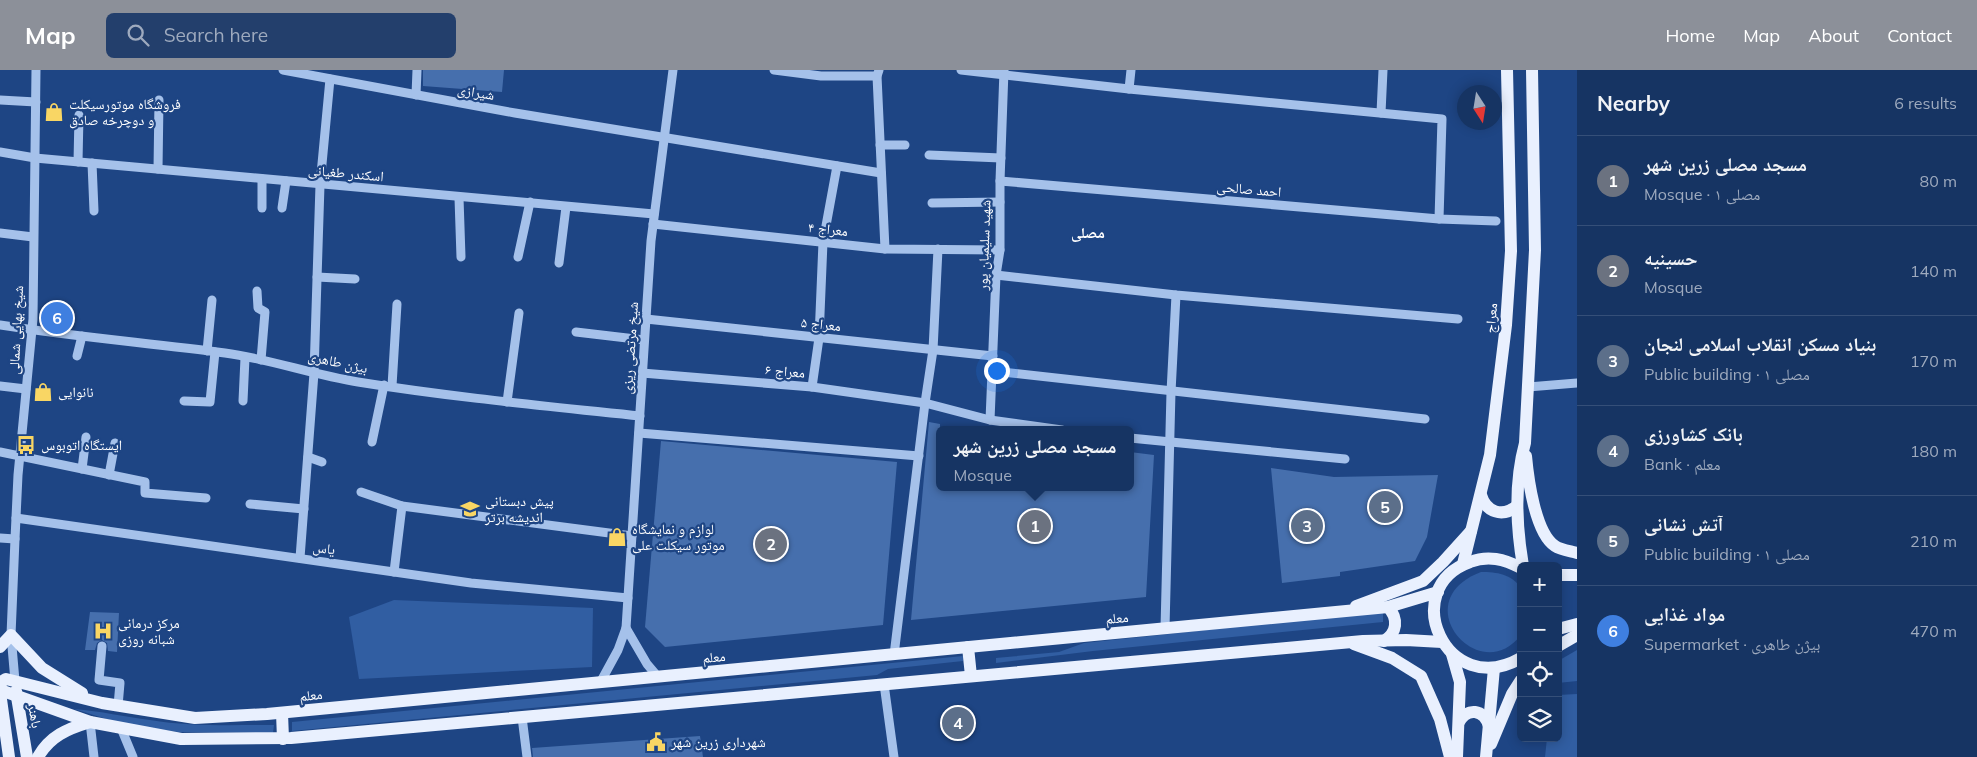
<!DOCTYPE html>
<meta charset="utf-8">
<style>
:root{--surface:#163463;--page:#233f6c;--text:#f1f3f6;--muted:#9eaabe;--line:#354f78;--accent:#8c9099}
body{margin:0;font-family:Mulish,"Noto Naskh Arabic",sans-serif;background:var(--page);color:var(--text)}
.controls{position:absolute;right:15px;bottom:15px;display:grid;overflow:hidden;border-radius:8px;box-shadow:0 2px 12px #0003}
.controls button{width:45px;height:45px;display:grid;place-items:center;padding:0;border:0;border-bottom:1px solid var(--line);background:var(--surface);color:var(--text);font:25px sans-serif}
.compass{position:absolute;left:1457px;top:15px;width:45px;height:45px;border-radius:50%;background:var(--surface);box-shadow:0 2px 12px #0003;rotate:168deg}
.you{position:absolute;left:996px;top:300px;width:18px;height:18px;margin:-12px;border:4px solid #fff;border-radius:50%;background:#1a73e8;box-shadow:0 0 0 8px #1a73e833}
.badge{display:grid;place-items:center;width:32px;height:32px;border-radius:50%;background:var(--accent);color:#fff;font-size:16px;font-weight:700}
.pin{position:absolute;translate:-50% -50%;border:2px solid #fff;box-shadow:0 1px 5px #0006}
.popup{position:absolute;left:936px;top:356px;width:198px;height:65px;box-sizing:border-box;display:grid;place-content:center;border-radius:8px;background:var(--surface);filter:drop-shadow(0 1px 4px #0005);font-size:16px;white-space:nowrap;color:var(--muted)}
.popup b{font-size:19px;color:var(--text)}
.popup::after{content:'';position:absolute;left:50%;top:100%;margin-left:-10px;border:10px solid transparent;border-top-color:var(--surface)}
.list{margin:0;padding:0;list-style:none}
h2{display:flex;justify-content:space-between;align-items:center;height:65px;margin:0;padding:0 20px;font-size:21px}
h2 small{font-size:16px;font-weight:400;color:var(--muted)}
.list li{display:grid;grid-template-columns:32px 1fr auto;gap:15px;align-items:center;box-sizing:border-box;height:90px;padding:0 20px;border-top:1px solid var(--line)}
.list b{display:block;font-size:19px;white-space:nowrap}
.list p{margin:0;font-size:16px;white-space:nowrap;color:var(--muted)}
.list em{font-size:16px;font-style:normal;color:var(--muted)}
.icon{flex:none;width:28px;height:28px;fill:none;stroke:currentColor;stroke-width:2;stroke-linecap:round;stroke-linejoin:round}
.map{position:relative;flex:none;width:1577px;height:687px;overflow:hidden}
header{display:flex;align-items:center;gap:30px;box-sizing:border-box;height:70px;padding:0 25px;background:var(--accent);color:#fff}
header strong{font-size:24px}
nav{display:flex;gap:28px;margin-inline-start:auto;font-size:18px}
.search{width:350px;height:45px;background:var(--page);display:flex;align-items:center;gap:12px;box-sizing:border-box;padding:0 18px;border-radius:8px;color:var(--muted);font-size:19px}
main{display:flex}
aside{flex:1;background:var(--surface)}
.map>svg:first-child{display:block}
.green{fill:#315ea2}
.building{fill:#466fad}
.lines{fill:none;stroke-linecap:round;stroke-linejoin:round}
.minor{stroke:#a5c1ea;stroke-width:9}
.major{stroke:#e9f0fe;stroke-width:12}
.labels{text-anchor:middle;dominant-baseline:central;stroke-width:4.5;stroke-linejoin:round;paint-order:stroke}
.street-label{font-size:14px;fill:#fff;stroke:#1e4584}
.poi-label{font-size:14px;fill:#fff;stroke:#1e4584;text-anchor:start}
.neighbourhood-label{font-size:15px;font-weight:bold;fill:#fff;stroke:#1e4584}
</style>
<header>
<strong>Map</strong>
<div class="search"><svg class="icon" aria-label="search" viewBox="0 0 24 24"><circle cx="10" cy="10" r="6"/><path d="M15 15l6 6"/></svg>Search here</div>
<nav><a>Home</a><a>Map</a><a>About</a><a>Contact</a></nav>
</header>
<main>
<div class="map">
<svg width="1577" height="687" viewBox="0 0 1577 687">
<rect width="100%" height="100%" fill="#1e4584"/>
<g class="green">
<path d="M1481,502C1497,502 1511,504 1521,518V565C1479,619 1404,531 1481,502Z"/>
<path d="M394,530L593,538L592,597L359,609L349,547Z"/>
<path d="M1383,541V552L1093,581L996,593V588L1059,582L1084,573Z"/>
<path d="M1577,580V611L1558,613V591Z"/>
<path d="M963,586V591L888,599L877,605L292,661V652Z"/>
<path d="M1577,624V687H1545L1547,668H1558V625Z"/>
<path d="M74,639C101,641 125,647 150,650C191,657 233,655 274,655L273,663L178,662L123,654Z"/>
</g>
<g class="building">
<path d="M423,0H504L502,22L423,16Z"/>
<path d="M929,352L940,354V417H1130V382L1154,385L1146,527L911,550Z"/>
<path d="M661,371L897,392L883,555L665,577L645,557Z"/>
<path d="M1271,398L1334,407L1438,405L1427,467L1415,491L1340,502V506L1282,513Z"/>
<path d="M90,542L119,543L117,582L108,581L107,573L102,570L97,573L95,580H85Z"/>
<path d="M700,666L703,687H533L532,678Z"/>
</g>
<g class="lines">
<g class="minor">
<path d="M283,0L515,43L881,103"/>
<path d="M774,0L821,6H877"/>
<path d="M879,0L877,6L885,179"/>
<path d="M961,0L1129,19L1442,49L1439,149"/>
<path d="M1129,19L1131,0"/>
<path d="M416,25L417,0"/>
<path d="M0,30L36,32"/>
<path d="M1381,43L1383,0"/>
<path d="M880,75H905"/>
<path d="M0,82L35,88L654,144"/>
<path d="M929,85L1001,88"/>
<path d="M78,92L79,45"/>
<path d="M92,93L94,141"/>
<path d="M158,99L159,30"/>
<path d="M262,109V138"/>
<path d="M1000,111L1439,149L1496,151"/>
<path d="M459,128L461,187"/>
<path d="M932,133L1000,132"/>
<path d="M282,138L286,111"/>
<path d="M653,154L885,179L1000,180"/>
<path d="M0,163L33,167"/>
<path d="M518,187L530,132"/>
<path d="M559,193L566,137"/>
<path d="M996,205L1176,225L1458,249"/>
<path d="M317,207L355,209"/>
<path d="M257,221L258,238L265,242L261,290"/>
<path d="M646,249L993,286"/>
<path d="M0,255C75,267 150,273 225,283C270,289 313,305 358,312C451,327 546,336 640,346"/>
<path d="M576,262L644,270"/>
<path d="M207,281L212,230"/>
<path d="M77,286L82,266"/>
<path d="M993,301L1425,349"/>
<path d="M642,303L812,317L925,333L990,350L1062,360"/>
<path d="M0,316L26,319"/>
<path d="M392,316L397,234"/>
<path d="M812,317L819,268L823,172L837,96"/>
<path d="M1528,317L1577,313"/>
<path d="M184,331L210,332L215,282"/>
<path d="M243,331L245,288"/>
<path d="M507,332L519,243"/>
<path d="M990,350L996,205L1000,180V111L1004,0"/>
<path d="M639,363L919,386"/>
<path d="M1130,368L1345,389"/>
<path d="M372,372L384,315"/>
<path d="M0,382L145,412V423L206,428"/>
<path d="M308,387L322,392"/>
<path d="M82,399L86,367"/>
<path d="M109,405L115,373"/>
<path d="M361,422L402,436L632,466"/>
<path d="M250,434L304,439"/>
<path d="M16,448L471,513L628,528"/>
<path d="M0,468L15,469"/>
<path d="M300,488L314,303L320,115L330,9"/>
<path d="M394,502L402,436"/>
<path d="M626,558L651,171L673,0"/>
<path d="M1165,558L1171,322L1176,225"/>
<path d="M102,576L99,610L120,613L118,636"/>
<path d="M894,585L925,333L933,280L938,179"/>
<path d="M15,611L11,565L15,469L18,405L33,249L36,0"/>
<path d="M600,613L618,580L626,558L647,594L658,607"/>
<path d="M884,614L894,687"/>
<path d="M522,647L527,687"/>
<path d="M90,652L94,687"/>
<path d="M121,658L133,687"/>
</g>
<g class="major">
<path d="M1526,386C1528,408 1535,463 1555,476C1561,480 1570,481 1577,483"/>
<path d="M1481,425C1486,442 1502,448 1517,436"/>
<path d="M1463,494L1490,385L1506,255L1511,181L1507,0"/>
<path d="M1523,496C1516,455 1514,413 1525,373L1535,180L1532,0"/>
<path d="M1521,498C1504,489 1488,485 1470,492C1397,518 1446,631 1521,588"/>
<path d="M1558,505H1577"/>
<path d="M1356,536L1423,511L1443,492L1471,461"/>
<path d="M1558,559L1577,554"/>
<path d="M1384,571C1397,563 1399,549 1388,537"/>
<path d="M1354,574L1392,588L1421,606L1440,649L1450,687"/>
<path d="M1558,576L1577,565"/>
<path d="M0,577L11,565L42,598L82,623"/>
<path d="M968,577L971,606"/>
<path d="M1452,584L1460,612L1457,687"/>
<path d="M0,618L1,612L6,609L102,633L195,648L267,644L1388,537L1438,522"/>
<path d="M0,620L90,652L181,669L291,668L1363,571L1406,570L1442,572"/>
<path d="M16,621L27,687"/>
<path d="M0,622L9,687"/>
<path d="M282,643L283,669"/>
<path d="M1459,652C1467,637 1484,639 1489,656"/>
<path d="M1491,674L1512,624L1521,610"/>
<path d="M38,687C50,666 67,659 90,652"/>
<path d="M1486,687L1494,598"/>
</g>
</g>
<defs>
<g id="shop-bare" transform="scale(1.5)"><path d="M-5-2.5h2.3a2.7 3.5 0 0 1 5.4 0H5L5.5 6h-11ZM-1.5-2.5h3a1.5 2.3 0 0 0-3 0Z" fill="#f9d664" stroke="#1e4584" stroke-width="2.5" paint-order="stroke"/></g>
<g id="bus-bare" transform="scale(1.5)"><path d="M-5-6H5V4H4V6H2V4H-2V6H-4V4H-5ZM-3.5-4V0h7V-4ZM-3.5 1.2v1.5H-2V1.2ZM2 1.2v1.5H3.5V1.2Z" fill="#f9d664" stroke="#1e4584" stroke-width="2.5" paint-order="stroke"/></g>
<g id="school-bare" transform="scale(1.5)"><path d="M0-5L7-2L0 1L-7-2ZM-4 1L0 2.5L4 1V4Q0 6-4 4Z" fill="#f9d664" stroke="#1e4584" stroke-width="2.5" paint-order="stroke"/></g>
<g id="hospital-bare" transform="scale(1.5)"><path d="M-5-5h3v3.5h4V-5h3V5h-3V1.5h-4V5h-3Z" fill="#f9d664" stroke="#1e4584" stroke-width="2.5" paint-order="stroke"/></g>
<g id="civic-bare" transform="scale(1.5)"><path d="M-.6-6.5H3V-4.5H.6V-3L4-1V1h2V6H-6V1h2V-1L-.6-3ZM-1.2 2.5V6h2.4V2.5Z" fill="#f9d664" stroke="#1e4584" stroke-width="2.5" paint-order="stroke"/></g>
</defs>
<g fill-rule="evenodd">
<use href="#shop-bare" x="54" y="42"/>
<use href="#shop-bare" x="43" y="322"/>
<use href="#bus-bare" x="26" y="375"/>
<use href="#school-bare" x="470" y="439"/>
<use href="#shop-bare" x="617" y="467"/>
<use href="#hospital-bare" x="103" y="561"/>
<use href="#civic-bare" x="656" y="672"/>
</g>
<g class="labels">
<g class="street-label">
<text transform="translate(476 22) rotate(10)">شیرازی</text>
<text transform="translate(346 103) rotate(5)">اسکندر طغیانی</text>
<text transform="translate(1249 119) rotate(5)">احمد صالحی</text>
<text transform="translate(828 159) rotate(6)">معراج ۴</text>
<text transform="translate(984 175) rotate(-88)">شهید سلیمیان پور</text>
<text transform="translate(1491 248) rotate(-85)">معراج</text>
<text transform="translate(821 254) rotate(6)">معراج ۵</text>
<text transform="translate(16 260) rotate(-87)">شیخ بهایی شمالی</text>
<text transform="translate(630 278) rotate(-86)">شیخ مرتضی ریزی</text>
<text transform="translate(338 292) rotate(12)">بیژن طاهری</text>
<text transform="translate(785 301) rotate(5)">معراج ۶</text>
<text transform="translate(324 478) rotate(8)">یاس</text>
<text transform="translate(1117 548) rotate(-5)">معلم</text>
<text transform="translate(714 587) rotate(-5)">معلم</text>
<text transform="translate(311 625) rotate(-6)">معلم</text>
<text transform="translate(35 646) rotate(80)">باهنر</text>
</g>
<g class="poi-label">
<text x="69" y="34">فروشگاه موتورسیکلت<tspan x="69" dy="16">و دوچرخه صادق</tspan></text>
<text x="58" y="322">نانوایی</text>
<text x="41" y="375">ایستگاه اتوبوس</text>
<text x="485" y="431">پیش دبستانی<tspan x="485" dy="16">اندیشه برتر</tspan></text>
<text x="632" y="459">لوازم و نمایشگاه<tspan x="632" dy="16">موتور سیکلت علی</tspan></text>
<text x="118" y="553">مرکز درمانی<tspan x="118" dy="16">شبانه روزی</tspan></text>
<text x="671" y="672">شهرداری زرین شهر</text>
</g>
<g class="neighbourhood-label">
<text x="1088" y="162">مصلی</text>
</g>
</g>
</svg>
<div class="controls">
<button>+</button>
<button>−</button>
<button><svg class="icon" aria-label="locate" viewBox="0 0 24 24"><circle cx="12" cy="12" r="6"/><path d="M12 2v4M12 18v4M2 12h4M18 12h4"/></svg></button>
<button><svg class="icon" aria-label="layers" viewBox="0 0 24 24"><path d="M12 4l9 5-9 5-9-5zM3 14l9 5 9-5"/></svg></button>
</div>
<svg class="compass" viewBox="-18 -18 36 36"><path d="M0-13l5 13h-10z" fill="#e53935"/><path d="M0 13l5-13h-10z" fill="#9eaabe"/></svg>
<div class="you"></div>
<div class="pin badge" style="left:1035px;top:456px;background:#6b7280">1</div>
<div class="popup"><b>مسجد مصلی زرین شهر</b>Mosque</div>
<div class="pin badge" style="left:771px;top:474px;background:#6b7280">2</div>
<div class="pin badge" style="left:1307px;top:456px;background:#5c6f8a">3</div>
<div class="pin badge" style="left:958px;top:653px;background:#5c6f8a">4</div>
<div class="pin badge" style="left:1385px;top:437px;background:#5c6f8a">5</div>
<div class="pin badge" style="left:57px;top:248px;background:#3f7fe0">6</div>
</div>
<aside>
<h2>Nearby<small>6 results</small></h2>
<ul class="list">
<li><span class="badge" style="background:#6b7280">1</span><div><b>مسجد مصلی زرین شهر</b><p>Mosque · مصلی ۱</p></div><em>80 m</em></li>
<li><span class="badge" style="background:#6b7280">2</span><div><b>حسینیه</b><p>Mosque</p></div><em>140 m</em></li>
<li><span class="badge" style="background:#5c6f8a">3</span><div><b>بنیاد مسکن انقلاب اسلامی لنجان</b><p>Public building · مصلی ۱</p></div><em>170 m</em></li>
<li><span class="badge" style="background:#5c6f8a">4</span><div><b>بانک کشاورزی</b><p>Bank · معلم</p></div><em>180 m</em></li>
<li><span class="badge" style="background:#5c6f8a">5</span><div><b>آتش نشانی</b><p>Public building · مصلی ۱</p></div><em>210 m</em></li>
<li><span class="badge" style="background:#3f7fe0">6</span><div><b>مواد غذایی</b><p>Supermarket · بیژن طاهری</p></div><em>470 m</em></li>
</ul>
</aside>
</main>
